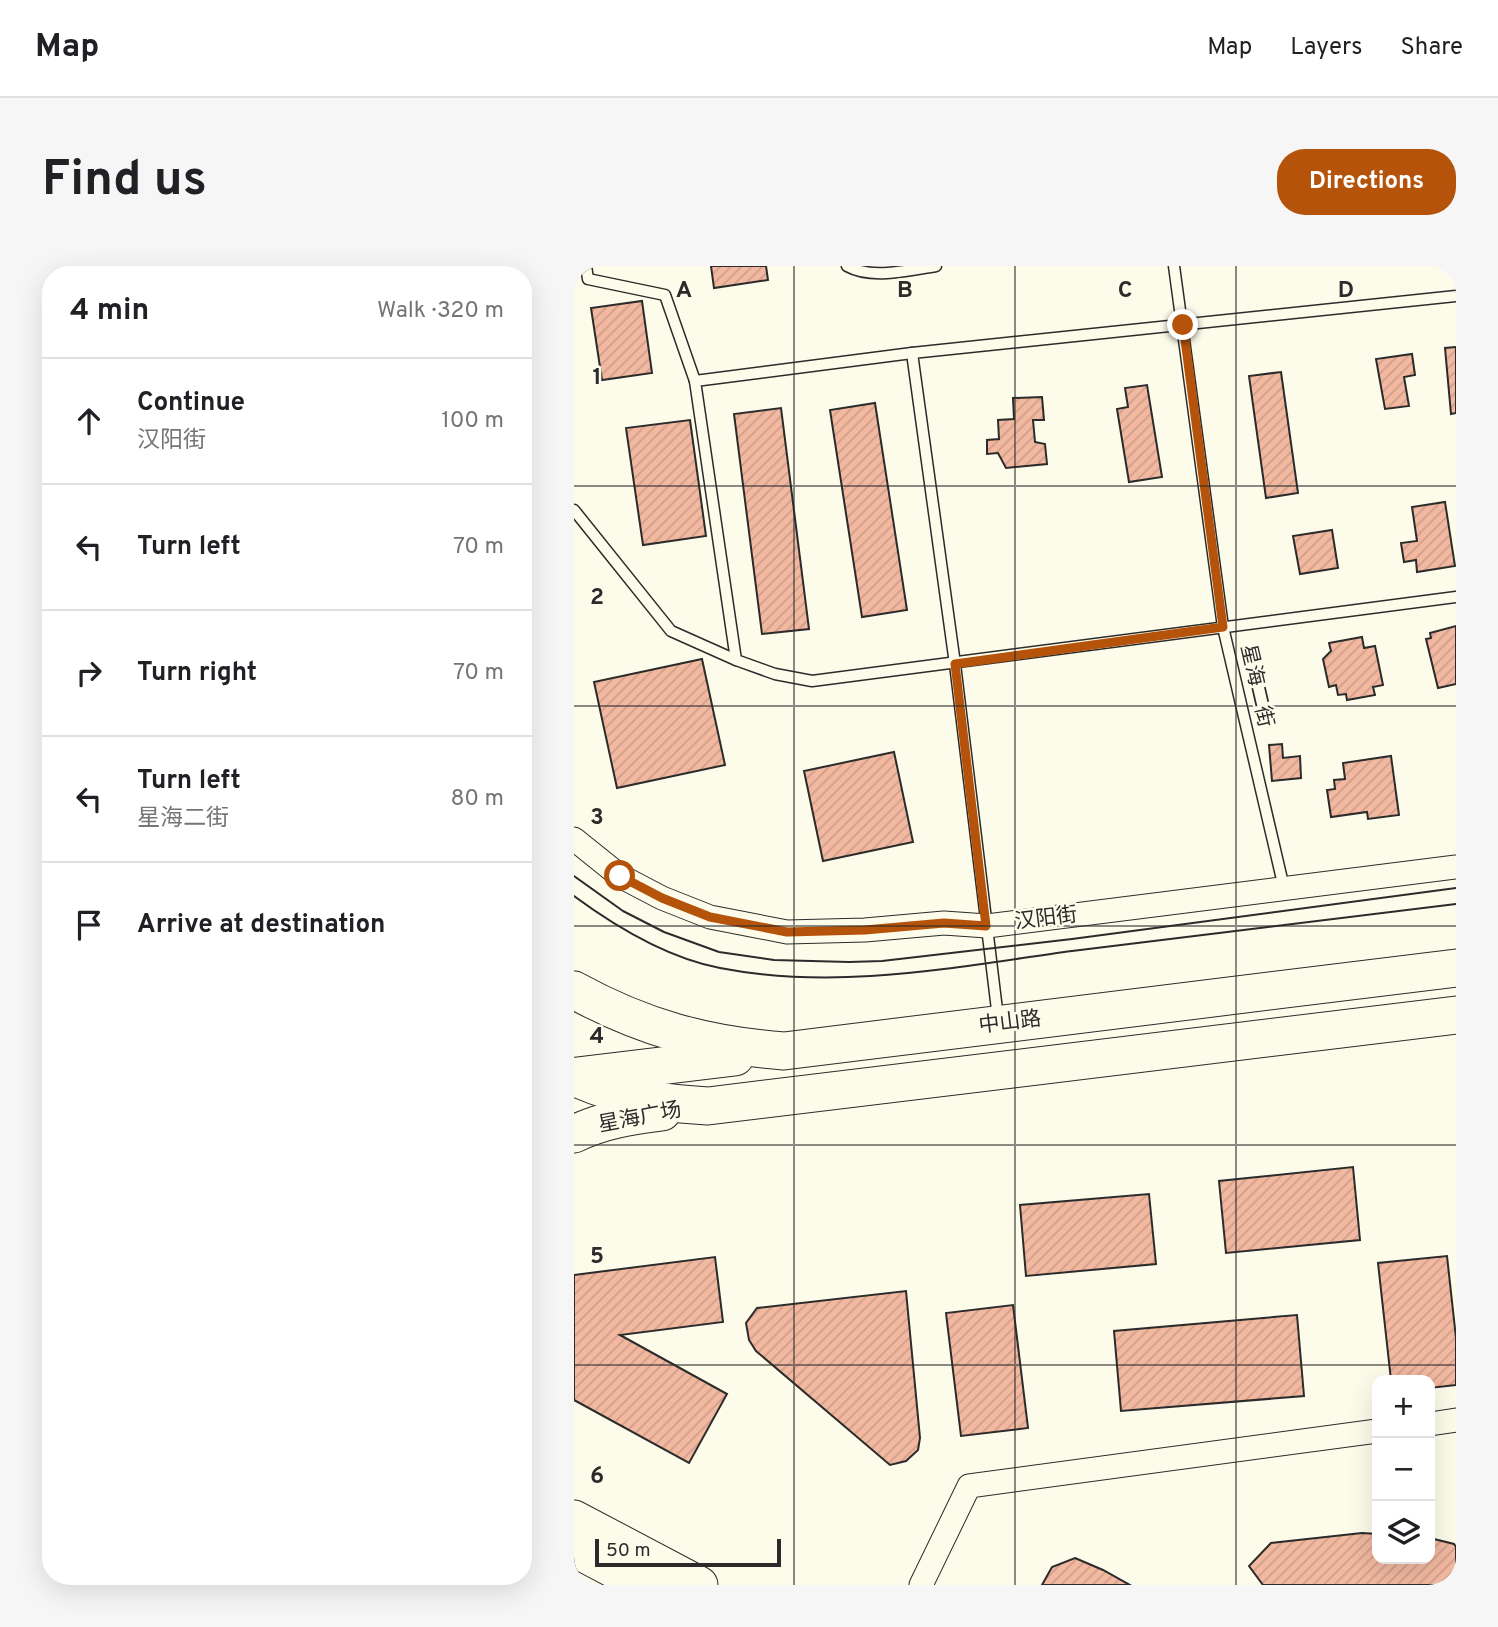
<!DOCTYPE html>
<meta charset="utf-8">
<style>
:root{--surface:#fff;--page:#f6f6f6;--text:#202124;--muted:#757577;--line:#e0e0e0;--accent:#b45309}
body{margin:0;font-family:Overpass,"Noto Sans SC",sans-serif;background:var(--page);color:var(--text)}
.controls{position:absolute;right:21px;bottom:21px;display:grid;overflow:hidden;border-radius:14px;box-shadow:0 7px 28px #0002}
.controls button{width:63px;height:63px;display:grid;place-items:center;padding:0;border:0;border-bottom:2px solid var(--line);background:var(--surface);color:var(--text);font:35px sans-serif}
.scale{position:absolute;left:21px;bottom:18px;width:186px;box-sizing:border-box;padding-left:7px;border:4px solid #2b2b2b;border-top:0;font-size:19px;line-height:24px;white-space:nowrap;color:#2b2b2b;-webkit-text-stroke:5px #fdfbea;paint-order:stroke}
.stop{position:absolute;width:21px;height:21px;margin:-16px;border:5px solid #b45309;border-radius:50%;background:#fff}
.stop.end{background:#b45309;border-color:#fff;box-shadow:0 2px 7px #0008}
.list{margin:0;padding:0;list-style:none}
h2{display:flex;justify-content:space-between;align-items:center;height:91px;margin:0;padding:0 28px;font-size:30px}
h2 small{font-size:23px;font-weight:400;color:var(--muted)}
.list li{display:grid;grid-template-columns:46px 1fr auto;gap:21px;align-items:center;box-sizing:border-box;height:126px;padding:0 28px;border-top:2px solid var(--line)}
.list b{display:block;font-size:26px;white-space:nowrap}
.list p{margin:0;font-size:23px;white-space:nowrap;color:var(--muted)}
.list em{font-size:23px;font-style:normal;color:var(--muted)}
.icon{flex:none;width:38px;height:38px;fill:none;stroke:currentColor;stroke-width:2;stroke-linecap:round;stroke-linejoin:round}
.map{position:relative;flex:none;width:882px;height:1319px;overflow:hidden;border-radius:28px}
header{display:flex;align-items:center;gap:42px;box-sizing:border-box;height:98px;padding:0 35px;background:var(--surface);border-bottom:2px solid var(--line)}
header strong{font-size:33px}
nav{display:flex;gap:38px;margin-inline-start:auto;font-size:24px}
.intro{display:flex;align-items:center;justify-content:space-between;box-sizing:border-box;height:168px;padding:0 42px}
h1{margin:0;font-size:49px}
.button{padding:18px 32px;border-radius:28px;background:var(--accent);color:#fff;font-size:24px;font-weight:700}
main{display:flex;gap:42px;padding:0 42px}
aside{flex:1;background:var(--surface);border-radius:28px;box-shadow:0 7px 28px #0002}
.map>svg:first-child{display:block}
.building{fill:url(#building-hatch);stroke:#2b2b2b;stroke-width:2}
.lines{fill:none;stroke-linecap:round;stroke-linejoin:round}
.service-casing{stroke:#2b2b2b;stroke-width:13}
.minor-casing{stroke:#2b2b2b;stroke-width:25}
.trunk-casing{stroke:#2b2b2b;stroke-width:39}
.service{stroke:#fdfbea;stroke-width:10}
.minor{stroke:#fdfbea;stroke-width:23}
.trunk{stroke:#fdfbea;stroke-width:37}
.tram{stroke:#2b2b2b;stroke-width:2}
.route{stroke:#b45309;stroke-width:9}
.grid{fill:none;stroke:#2b2b2b;stroke-width:2;stroke-opacity:0.55}
.labels{text-anchor:middle;dominant-baseline:central;stroke-width:5;stroke-linejoin:round;paint-order:stroke}
.street-label{font-size:21px;fill:#2b2b2b;stroke:#fdfbea}
.grid-label{font-size:23px;text-anchor:middle;font-weight:bold;fill:#2b2b2b;stroke:#fdfbea;stroke-width:5;stroke-linejoin:round;paint-order:stroke}
</style>
<header>
<strong>Map</strong>
<nav><a>Map</a><a>Layers</a><a>Share</a></nav>
</header>
<div class="intro"><h1>Find us</h1><a class="button">Directions</a></div>
<main>
<aside>
<h2>4 min<small>Walk · 320 m</small></h2>
<ul class="list">
<li><svg class="icon" aria-label="ahead" viewBox="0 0 24 24"><path d="M12 20V5M6 11l6-6 6 6"/></svg><div><b>Continue</b><p>汉阳街</p></div><em>100 m</em></li>
<li><svg class="icon" aria-label="left" viewBox="0 0 24 24"><path d="M17 20v-9H6M10 6l-5 5 5 5"/></svg><div><b>Turn left</b></div><em>70 m</em></li>
<li><svg class="icon" aria-label="right" viewBox="0 0 24 24"><path d="M7 20v-9h11M14 6l5 5-5 5"/></svg><div><b>Turn right</b></div><em>70 m</em></li>
<li><svg class="icon" aria-label="left" viewBox="0 0 24 24"><path d="M17 20v-9H6M10 6l-5 5 5 5"/></svg><div><b>Turn left</b><p>星海二街</p></div><em>80 m</em></li>
<li><svg class="icon" aria-label="arrive" viewBox="0 0 24 24"><path d="M6 21V4h12l-3 4 3 4H6"/></svg><div><b>Arrive at destination</b></div></li>
</ul>
</aside>
<div class="map">
<svg width="882" height="1319" viewBox="0 0 882 1319">
<defs>
<pattern id="building-hatch" width="6" height="6" patternUnits="userSpaceOnUse" patternTransform="scale(1.75)"><rect width="6" height="6" fill="#f2b8a0"/><path d="M-1 1l2-2M0 6l6-6M5 7l2-2" fill="none" stroke="#d09e8a"/></pattern>
</defs>
<rect width="100%" height="100%" fill="#fdfbea"/>
<g class="building">
<path d="M137,0H192L194,14L140,22Z"/>
<path d="M68,35L78,107L28,114L17,42Z"/>
<path d="M882,81V147L877,148L871,82Z"/>
<path d="M838,88L841,109L830,111L835,140L811,143L802,93Z"/>
<path d="M707,106L724,227L692,232L675,110Z"/>
<path d="M573,119L588,211L555,216L543,143L554,141L551,122Z"/>
<path d="M468,131L470,154H459L461,176L471,178L473,198L432,202L424,187L413,188V174L425,173L424,154L440,153L439,132Z"/>
<path d="M301,137L333,344L288,351L256,144Z"/>
<path d="M207,142L235,363L188,368L160,148Z"/>
<path d="M116,154L132,270L69,279L52,162Z"/>
<path d="M871,236L881,300L843,306L842,294L830,296L827,277L843,275L838,241Z"/>
<path d="M758,264L764,302L726,308L719,270Z"/>
<path d="M882,360V418L864,422L852,373L857,372L856,367Z"/>
<path d="M788,371L790,382L801,380L809,419L799,421L801,429L773,434L772,428L764,429L762,419L755,421L749,393L757,385L755,377Z"/>
<path d="M128,393L151,499L43,522L20,416Z"/>
<path d="M708,478L709,492L726,490L727,512L698,515L695,479Z"/>
<path d="M320,486L339,576L249,595L230,505Z"/>
<path d="M817,490L825,549L794,553L793,546L757,551L753,524L761,523L760,514L771,513L769,497Z"/>
<path d="M779,901L786,974L652,987L645,915Z"/>
<path d="M575,928L582,998L452,1010L446,939Z"/>
<path d="M873,990L882,1072V1119L856,1122V1114H817L804,997Z"/>
<path d="M141,991L149,1056L46,1069L153,1128L115,1197L0,1134V1009Z"/>
<path d="M332,1025L346,1172L344,1184L332,1195L316,1199L182,1085L175,1074L172,1057L183,1042Z"/>
<path d="M439,1039L454,1162L387,1170L372,1047Z"/>
<path d="M723,1049L730,1130L547,1145L540,1065Z"/>
<path d="M788,1267L803,1268V1293H856V1272L880,1278L882,1281V1319H689L675,1300L697,1277Z"/>
<path d="M501,1292L529,1304L556,1319H468L478,1301Z"/>
</g>
<g class="lines">
<g class="service-casing">
<g id="service">
<path d="M12,0L14,13L91,29L121,115"/>
<path d="M273,0C298,14 335,4 362,0"/>
<path d="M600,0L649,361L710,622"/>
<path d="M338,87L121,115L162,394L201,408L238,415L882,331"/>
<path d="M0,244L97,365L162,394"/>
<path d="M424,752L381,398L338,87L882,30"/>
</g>
</g>
<g class="minor-casing">
<g id="minor">
<path d="M0,573L46,610L88,632L136,651L213,666L291,664L370,657L413,660L882,601"/>
<path d="M856,1158L882,1154"/>
<path d="M347,1319L395,1220L803,1165"/>
</g>
</g>
<g class="trunk-casing">
<g id="trunk">
<path d="M0,724C69,762 132,779 210,785L882,702"/>
<path d="M3,810L161,791"/>
<path d="M0,811C45,832 85,837 134,840L882,749"/>
<path d="M0,868C29,854 56,850 88,846"/>
<path d="M0,1253L125,1319"/>
<path d="M0,1282L70,1319"/>
</g>
</g>
<use href="#service" class="service"/>
<use href="#minor" class="minor"/>
<use href="#trunk" class="trunk"/>
<g class="tram">
<path d="M0,610L49,645L90,666L145,686L200,694L275,696L308,695L498,673L882,622"/>
<path d="M0,630C42,661 94,692 146,702C264,725 381,701 498,685C626,669 754,654 882,638"/>
</g>
</g>
<g class="lines">
<path class="route" d="M46,610L88,632L136,651L213,666L291,664L370,657L412,660L381,398L649,361L609,59"/>
</g>
<path class="grid" d="M220,0V1319M441,0V1319M662,0V1319M0,220H882M0,440H882M0,660H882M0,879H882M0,1099H882"/>
<g class="labels">
<g class="street-label">
<text transform="translate(682 420) rotate(77)">星海二街</text>
<text transform="translate(472 653) rotate(-7)">汉阳街</text>
<text transform="translate(436 757) rotate(-7)">中山路</text>
<text transform="translate(66 852) rotate(-11)">星海广场</text>
</g>
</g>
<g class="grid-label">
<text x="110" y="31">A</text>
<text x="331" y="31">B</text>
<text x="551" y="31">C</text>
<text x="772" y="31">D</text>
<text x="23" y="118">1</text>
<text x="23" y="338">2</text>
<text x="23" y="558">3</text>
<text x="23" y="777">4</text>
<text x="23" y="997">5</text>
<text x="23" y="1217">6</text>
</g>
</svg>
<div class="controls">
<button>+</button>
<button>−</button>
<button><svg class="icon" aria-label="layers" viewBox="0 0 24 24"><path d="M12 4l9 5-9 5-9-5zM3 14l9 5 9-5"/></svg></button>
</div>
<div class="scale">50 m</div>
<div class="stop" style="left:46px;top:610px"></div>
<div class="stop end" style="left:609px;top:59px"></div>
</div>
</main>
